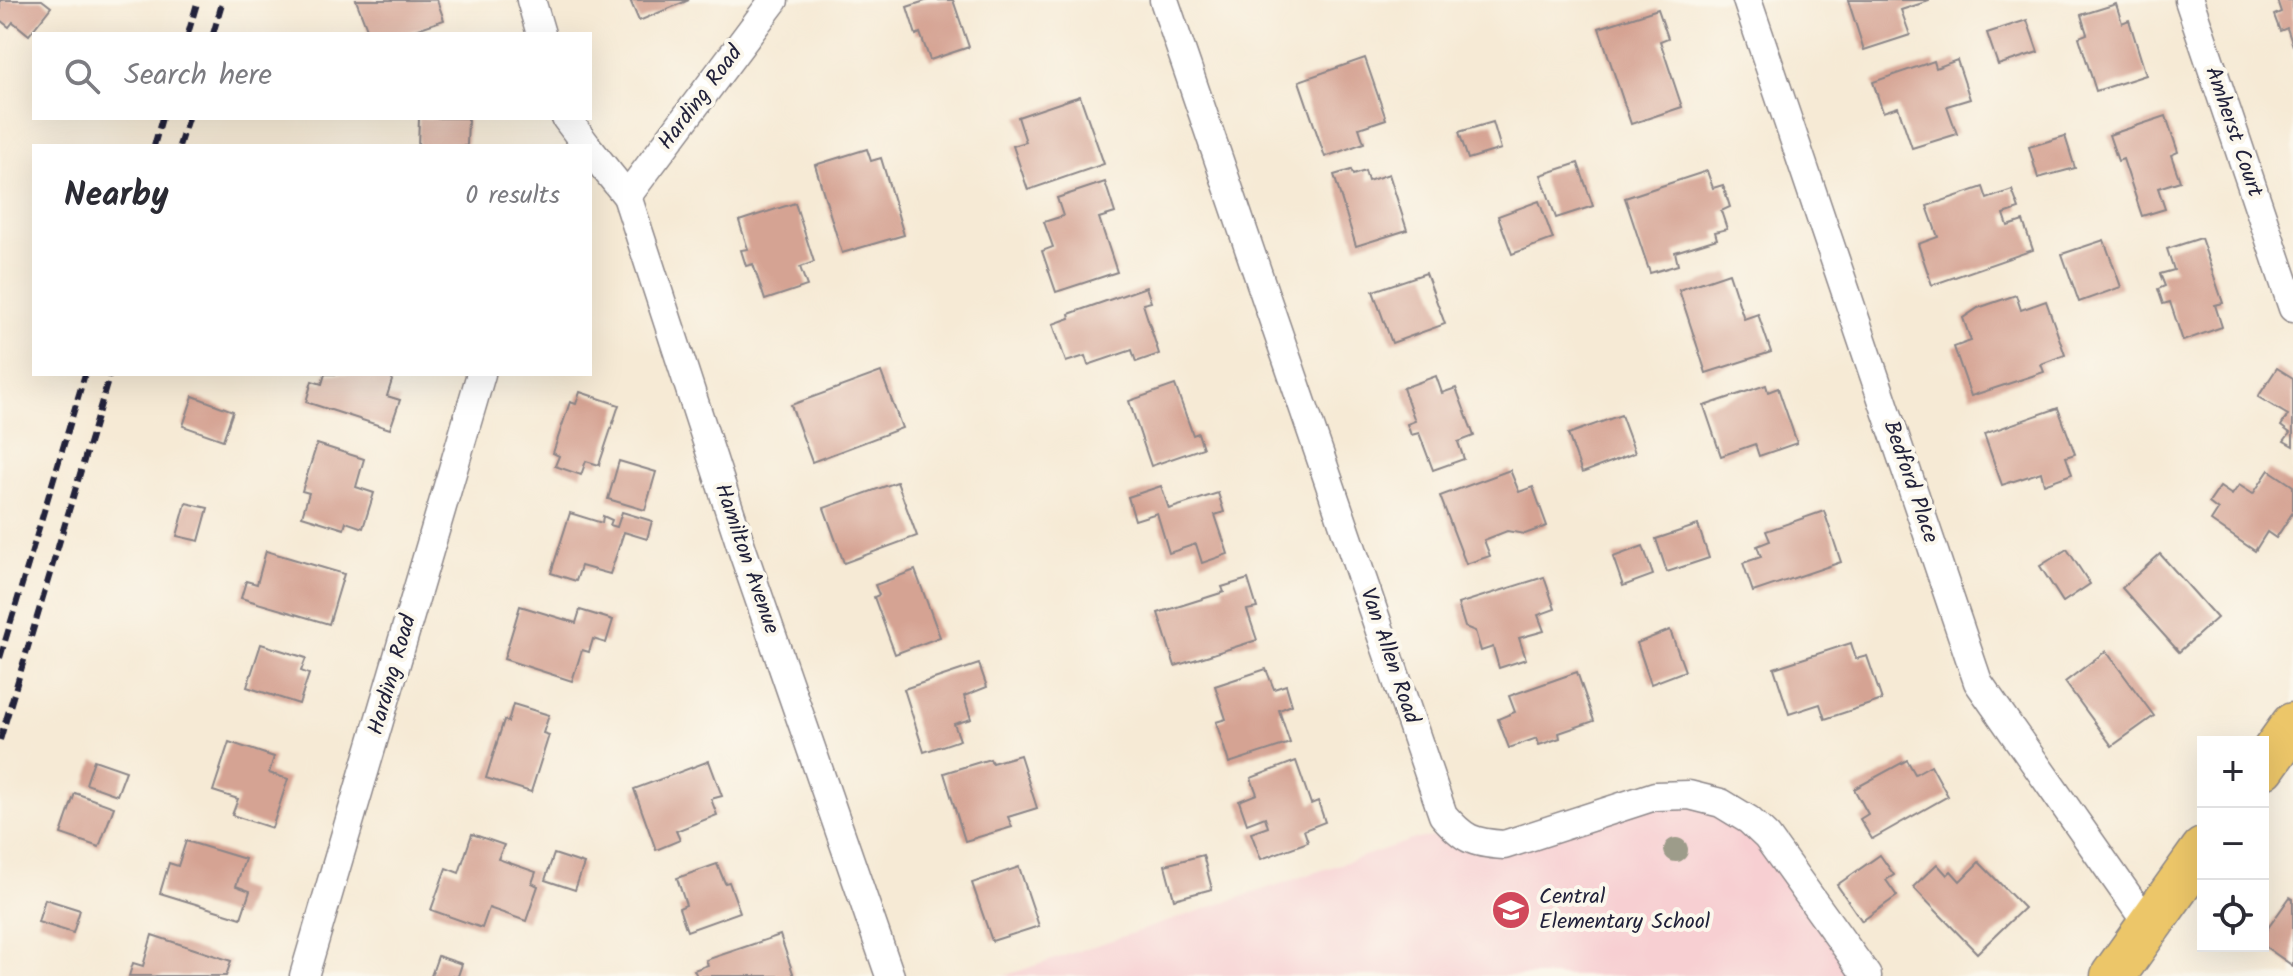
<!DOCTYPE html>
<meta charset="utf-8">
<style>
:root{--surface:#fff;--page:#f7f7f7;--text:#2b2b33;--muted:#7c7c81;--line:#e1e1e2}
body{margin:0;font-family:Kalam,sans-serif;background:var(--page);color:var(--text)}
.controls{position:absolute;right:24px;bottom:24px;display:grid;overflow:hidden;border-radius:0px;box-shadow:0 8px 32px #0002}
.controls button{width:72px;height:72px;display:grid;place-items:center;padding:0;border:0;border-bottom:2px solid var(--line);background:var(--surface);color:var(--text);font:40px sans-serif}
.list{margin:0;padding:0;list-style:none}
h2{display:flex;justify-content:space-between;align-items:center;height:104px;margin:0;padding:0 32px;font-size:34px}
h2 small{font-size:26px;font-weight:400;color:var(--muted)}
.icon{flex:none;width:44px;height:44px;fill:none;stroke:currentColor;stroke-width:2;stroke-linecap:round;stroke-linejoin:round}
.map{position:relative;flex:none;width:2293px;height:976px;overflow:hidden}
.search{position:absolute;background:var(--surface);box-shadow:0 8px 32px #0002;left:32px;top:32px;width:560px;height:88px;display:flex;align-items:center;gap:20px;box-sizing:border-box;padding:0 28px;border-radius:0px;color:var(--muted);font-size:30px}
.panel{position:absolute;background:var(--surface);box-shadow:0 8px 32px #0002;left:32px;top:144px;width:560px;height:232px;border-radius:0px}
.map>svg:first-child{display:block}
.built{fill:#f7cfd2}
.building{fill:#d5a393}
.lines{fill:none;stroke-linecap:round;stroke-linejoin:round}
.minor-casing{stroke:#8c8688;stroke-width:31}
.primary-casing{stroke:#8c8688;stroke-width:47}
.minor{stroke:#fff;stroke-width:28}
.primary{stroke:#ecc669;stroke-width:44}
.rail{stroke:#22223b;stroke-width:6;stroke-dasharray:12 6;stroke-linecap:butt}
.tree{fill:#9d9c8a}
.labels{text-anchor:middle;dominant-baseline:central;stroke-width:8;stroke-linejoin:round;paint-order:stroke}
.street-label{font-size:22px;fill:#22223b;stroke:#fbf7ec}
.poi-label{font-size:22px;fill:#22223b;stroke:#fbf7ec;text-anchor:start}
</style>
<div class="map">
<svg width="2293" height="976" viewBox="0 0 2293 976">
<rect width="100%" height="100%" fill="#fbf7ec"/>
<filter id="ink" filterUnits="userSpaceOnUse"><feTurbulence type="fractalNoise" baseFrequency=".0125" numOctaves="2"/><feDisplacementMap in="SourceGraphic" scale="16" xChannelSelector="R" yChannelSelector="G"/><feConvolveMatrix kernelMatrix="1 2 1 2 8 2 1 2 1" color-interpolation-filters="sRGB"/></filter>
<filter id="wash" filterUnits="userSpaceOnUse"><feTurbulence type="fractalNoise" baseFrequency=".006" numOctaves="4" result="noise"/><feDisplacementMap in="SourceGraphic" scale="32" xChannelSelector="R" yChannelSelector="G"/><feGaussianBlur stdDeviation="1.8" result="paint"/><feColorMatrix in="noise" values="0 0 0 0 0 0 0 0 0 0 0 0 0 0 0 0 0 1.4 0 .05"/><feComposite in="paint" operator="in"/></filter>
<g filter="url(#wash)">
<rect width="100%" height="100%" fill="#f6ead5"/>
<path class="built" d="M1655,796L1721,803L1867,976H1004L1415,839L1459,834L1481,843Z"/>
<g id="blocks">
<g class="building">
<path d="M0,0H42L51,7L29,35L13,22L9,27L0,20Z"/>
<path d="M356,0H437L444,20L403,34H369Z"/>
<path d="M630,0H689L639,21Z"/>
<path d="M928,0H953L969,47L930,60L920,33L916,35L907,7Z"/>
<path d="M1848,0H1929V1L1901,10L1910,35L1864,50Z"/>
<path d="M2277,0H2293V46L2287,28L2280,31L2274,15L2281,12Z"/>
<path d="M2116,4L2122,23L2129,20L2146,75L2096,91L2079,37L2087,34L2081,15Z"/>
<path d="M1658,9L1668,38L1660,41L1682,107L1631,124L1599,28Z"/>
<path d="M2027,20L2038,52L1998,65L1987,33Z"/>
<path d="M1365,58L1386,119L1359,128L1364,143L1325,157L1299,81Z"/>
<path d="M1957,60L1970,99L1947,106L1957,134L1912,148L1898,107L1883,112L1873,82L1934,61L1936,68Z"/>
<path d="M1080,96L1104,164L1028,190L1013,146L1026,142L1018,117Z"/>
<path d="M2166,116L2178,152L2171,155L2180,181L2158,188L2165,209L2142,216L2123,159L2118,161L2109,135Z"/>
<path d="M419,118H468L467,146H418Z"/>
<path d="M1493,122L1501,149L1468,159L1459,132Z"/>
<path d="M2065,136L2075,168L2038,178L2029,147Z"/>
<path d="M867,149L871,161L881,158L904,235L842,253L815,165Z"/>
<path d="M1578,163L1593,206L1556,218L1541,175Z"/>
<path d="M1351,170L1353,175L1365,171L1368,181L1389,174L1407,230L1356,246L1334,175Z"/>
<path d="M1707,171L1713,188L1723,185L1730,207L1721,211L1727,229L1715,232L1717,239L1675,252L1678,265L1650,273L1625,198Z"/>
<path d="M1105,182L1115,213L1099,218L1117,272L1056,292L1042,251L1053,247L1044,222L1063,216L1057,198Z"/>
<path d="M1983,187L1987,199L2012,190L2019,209L2004,214L2008,226L2023,221L2033,250L1932,285L1918,244L1938,237L1927,206Z"/>
<path d="M1539,201L1553,239L1512,254L1498,216Z"/>
<path d="M795,203L814,262L800,267L807,286L765,300L753,264L746,266L741,250L748,249L739,221Z"/>
<path d="M2201,238L2223,303L2215,305L2222,327L2183,341L2170,302L2163,304L2158,289L2165,286L2160,274L2174,270L2167,249Z"/>
<path d="M2104,240L2121,287L2079,302L2062,254Z"/>
<path d="M1426,273L1445,324L1392,343L1373,291Z"/>
<path d="M1729,273L1744,319L1758,314L1771,352L1706,373L1679,290Z"/>
<path d="M1146,287L1151,302L1143,304L1159,354L1136,362L1132,350L1088,365L1085,356L1066,362L1053,324L1070,318L1069,314Z"/>
<path d="M2016,295L2021,310L2046,301L2065,355L2041,364L2044,372L1971,396L1954,347L1971,341L1963,318L1978,308Z"/>
<path d="M2277,368L2293,378V446L2284,441L2290,433L2281,426L2288,415L2258,397Z"/>
<path d="M881,372L902,428L812,462L791,405Z"/>
<path d="M325,374H394L387,396L400,400L390,429L306,402L312,381L322,384Z"/>
<path d="M1436,376L1442,393L1456,388L1474,436L1458,442L1464,459L1433,470L1419,433L1411,435L1407,424L1415,421L1403,388Z"/>
<path d="M1175,385L1193,435L1198,433L1203,448L1151,466L1129,401Z"/>
<path d="M1766,385L1768,392L1778,388L1797,443L1759,456L1755,444L1721,456L1704,406Z"/>
<path d="M580,392L619,405L599,465L586,461L581,475L555,466L559,456L553,453L570,402L576,404Z"/>
<path d="M193,396L233,411L223,440L183,426Z"/>
<path d="M2058,408L2075,454L2066,457L2072,474L2044,484L2041,472L2002,485L1984,434Z"/>
<path d="M1621,415L1635,453L1582,473L1568,434Z"/>
<path d="M317,444L364,459L356,487L374,493L363,528L346,522L344,529L302,516L309,493L302,491Z"/>
<path d="M619,461L656,472L645,510L608,499Z"/>
<path d="M1510,470L1519,492L1533,487L1547,526L1525,534L1507,531L1484,540L1490,556L1466,564L1440,496Z"/>
<path d="M2269,470L2293,486V512L2276,538L2267,532L2255,551L2211,521L2218,510L2209,503L2220,487L2232,495L2239,485L2253,494Z"/>
<path d="M897,482L917,536L844,563L824,508Z"/>
<path d="M1161,486L1169,509L1218,493L1224,512L1215,515L1228,554L1202,563L1196,544L1169,553L1157,513L1135,520L1128,497Z"/>
<path d="M186,503L208,508L199,541L177,536Z"/>
<path d="M1824,511L1841,562L1753,592L1743,563L1761,557L1757,546L1770,541L1766,531Z"/>
<path d="M622,512L652,521L647,539L624,532L610,574L581,566L576,581L551,573L570,513L602,523L603,516L612,520L610,525L617,527Z"/>
<path d="M1698,525L1709,558L1667,572L1656,539Z"/>
<path d="M1643,546L1653,575L1623,586L1613,557Z"/>
<path d="M2067,549L2090,584L2063,602L2040,566Z"/>
<path d="M266,551L344,574L329,624L241,598L246,581L257,584Z"/>
<path d="M2160,554L2217,618L2179,652L2122,588Z"/>
<path d="M915,570L940,637L895,654L874,597L879,595L875,585Z"/>
<path d="M1544,577L1555,609L1538,615L1544,631L1519,638L1526,659L1499,668L1493,647L1481,651L1475,631L1465,627L1458,604Z"/>
<path d="M1248,579L1257,608L1247,610L1257,640L1175,666L1158,613L1224,592L1222,587Z"/>
<path d="M520,606L576,623L580,610L613,620L606,643L593,639L589,652L582,650L572,681L504,659Z"/>
<path d="M1670,630L1685,671L1651,684L1637,643Z"/>
<path d="M1851,643L1856,659L1867,656L1882,700L1825,719L1820,704L1789,714L1774,668Z"/>
<path d="M261,644L306,658L301,671L309,674L299,704L247,687Z"/>
<path d="M2106,651L2154,716L2112,746L2065,682Z"/>
<path d="M979,664L987,687L964,696L971,719L954,724L960,740L924,752L904,689Z"/>
<path d="M1266,669L1274,689L1286,685L1292,705L1279,710L1290,743L1229,763L1216,722L1226,719L1215,686Z"/>
<path d="M1577,672L1594,721L1559,733L1560,738L1539,745L1537,738L1509,748L1498,719L1515,712L1509,696Z"/>
<path d="M513,704L549,715L543,733L549,735L531,792L486,778L504,720L508,722Z"/>
<path d="M229,742L274,757L269,773L288,779L272,828L232,815L238,799L213,791Z"/>
<path d="M1020,755L1037,808L1008,817L1012,827L965,841L944,773L990,759L992,763Z"/>
<path d="M94,760L126,771L117,795L86,784Z"/>
<path d="M1907,760L1915,774L1931,765L1948,796L1872,839L1860,819L1868,814L1854,789Z"/>
<path d="M709,761L722,796L711,799L717,815L676,831L680,840L656,850L634,789Z"/>
<path d="M1296,761L1311,804L1318,801L1325,822L1304,830L1308,842L1261,859L1251,833L1268,827L1265,817L1247,824L1239,801L1257,794L1251,778Z"/>
<path d="M75,793L114,807L99,847L61,834Z"/>
<path d="M472,834L504,845L498,859L536,872L532,883L538,886L526,921L489,908L482,928L431,910L446,868L459,873Z"/>
<path d="M186,841L245,859L236,886L250,891L241,918L160,893L169,863L178,866Z"/>
<path d="M554,854L584,864L575,890L545,880Z"/>
<path d="M1203,855L1212,889L1174,899L1165,865Z"/>
<path d="M1880,855L1894,875L1886,880L1897,896L1862,921L1837,885Z"/>
<path d="M1979,862L2024,908L1977,953L1913,887L1937,864L1947,875L1951,871L1960,881Z"/>
<path d="M717,864L725,883L729,882L740,912L687,931L679,908L686,905L677,878Z"/>
<path d="M1019,867L1039,926L992,941L972,883Z"/>
<path d="M2290,897L2293,899V966L2263,945V935Z"/>
<path d="M45,899L80,910L73,933L38,922Z"/>
<path d="M152,935L231,961L226,976H129L133,963L143,966Z"/>
<path d="M780,935L794,976H697L694,970L708,965L706,960Z"/>
<path d="M438,956L462,964L458,976H431Z"/>
</g>
</g>
</g>
<g filter="url(#ink)">
<use href="#blocks" fill-opacity="0" stroke="#8c8688" stroke-width="2"/>
<g class="lines">
<g class="minor-casing">
<g id="minor">
<path d="M531,0L541,34"/>
<path d="M1164,0L1443,815C1464,839 1472,843 1504,845L1655,796L1689,795L1721,803L1749,820L1767,837L1867,976"/>
<path d="M1747,0L1978,682L2149,926"/>
<path d="M2189,0L2293,308"/>
<path d="M566,118L587,146"/>
<path d="M590,150L627,196L743,552L890,976"/>
<path d="M627,196L774,0"/>
<path d="M304,976L481,374"/>
</g>
</g>
<g class="primary-casing">
<g id="primary">
<path d="M2263,767L2293,725"/>
<path d="M2113,976L2203,850"/>
</g>
</g>
<use href="#minor" class="minor"/>
<use href="#primary" class="primary"/>
<g class="rail">
<path d="M188,34L198,0"/>
<path d="M213,34L223,0"/>
<path d="M154,146L162,118"/>
<path d="M179,146L188,118"/>
<path d="M0,658L85,374"/>
<path d="M0,740L110,374"/>
</g>
</g>
<circle class="tree" cx="1676" cy="850" r="12"/>
</g>
<defs>
<g id="school-disc" transform="scale(2)"><circle r="9.5" fill="#d1495b" stroke="#fbf7ec"/><path d="M0-5L7-2L0 1L-7-2ZM-4 1L0 2.5L4 1V4Q0 6-4 4Z" fill="#fff"/></g>
</defs>
<g fill-rule="evenodd">
<use href="#school-disc" x="1511" y="910"/>
</g>
<g class="labels">
<g class="street-label">
<text transform="translate(701 98) rotate(-53)">Harding Road</text>
<text transform="translate(2233 132) rotate(71)">Amherst Court</text>
<text transform="translate(1910 482) rotate(71)">Bedford Place</text>
<text transform="translate(746 559) rotate(71)">Hamilton Avenue</text>
<text transform="translate(1389 656) rotate(71)">Van Allen Road</text>
<text transform="translate(393 675) rotate(-74)">Harding Road</text>
</g>
<g class="poi-label">
<text x="1539" y="897">Central<tspan x="1539" dy="25">Elementary School</tspan></text>
</g>
</g>
</svg>
<div class="controls">
<button>+</button>
<button>−</button>
<button><svg class="icon" aria-label="locate" viewBox="0 0 24 24"><circle cx="12" cy="12" r="6"/><path d="M12 2v4M12 18v4M2 12h4M18 12h4"/></svg></button>
</div>
<div class="search"><svg class="icon" aria-label="search" viewBox="0 0 24 24"><circle cx="10" cy="10" r="6"/><path d="M15 15l6 6"/></svg>Search here</div>
<section class="panel">
<h2>Nearby<small>0 results</small></h2>
<ul class="list">
</ul>
</section>
</div>
